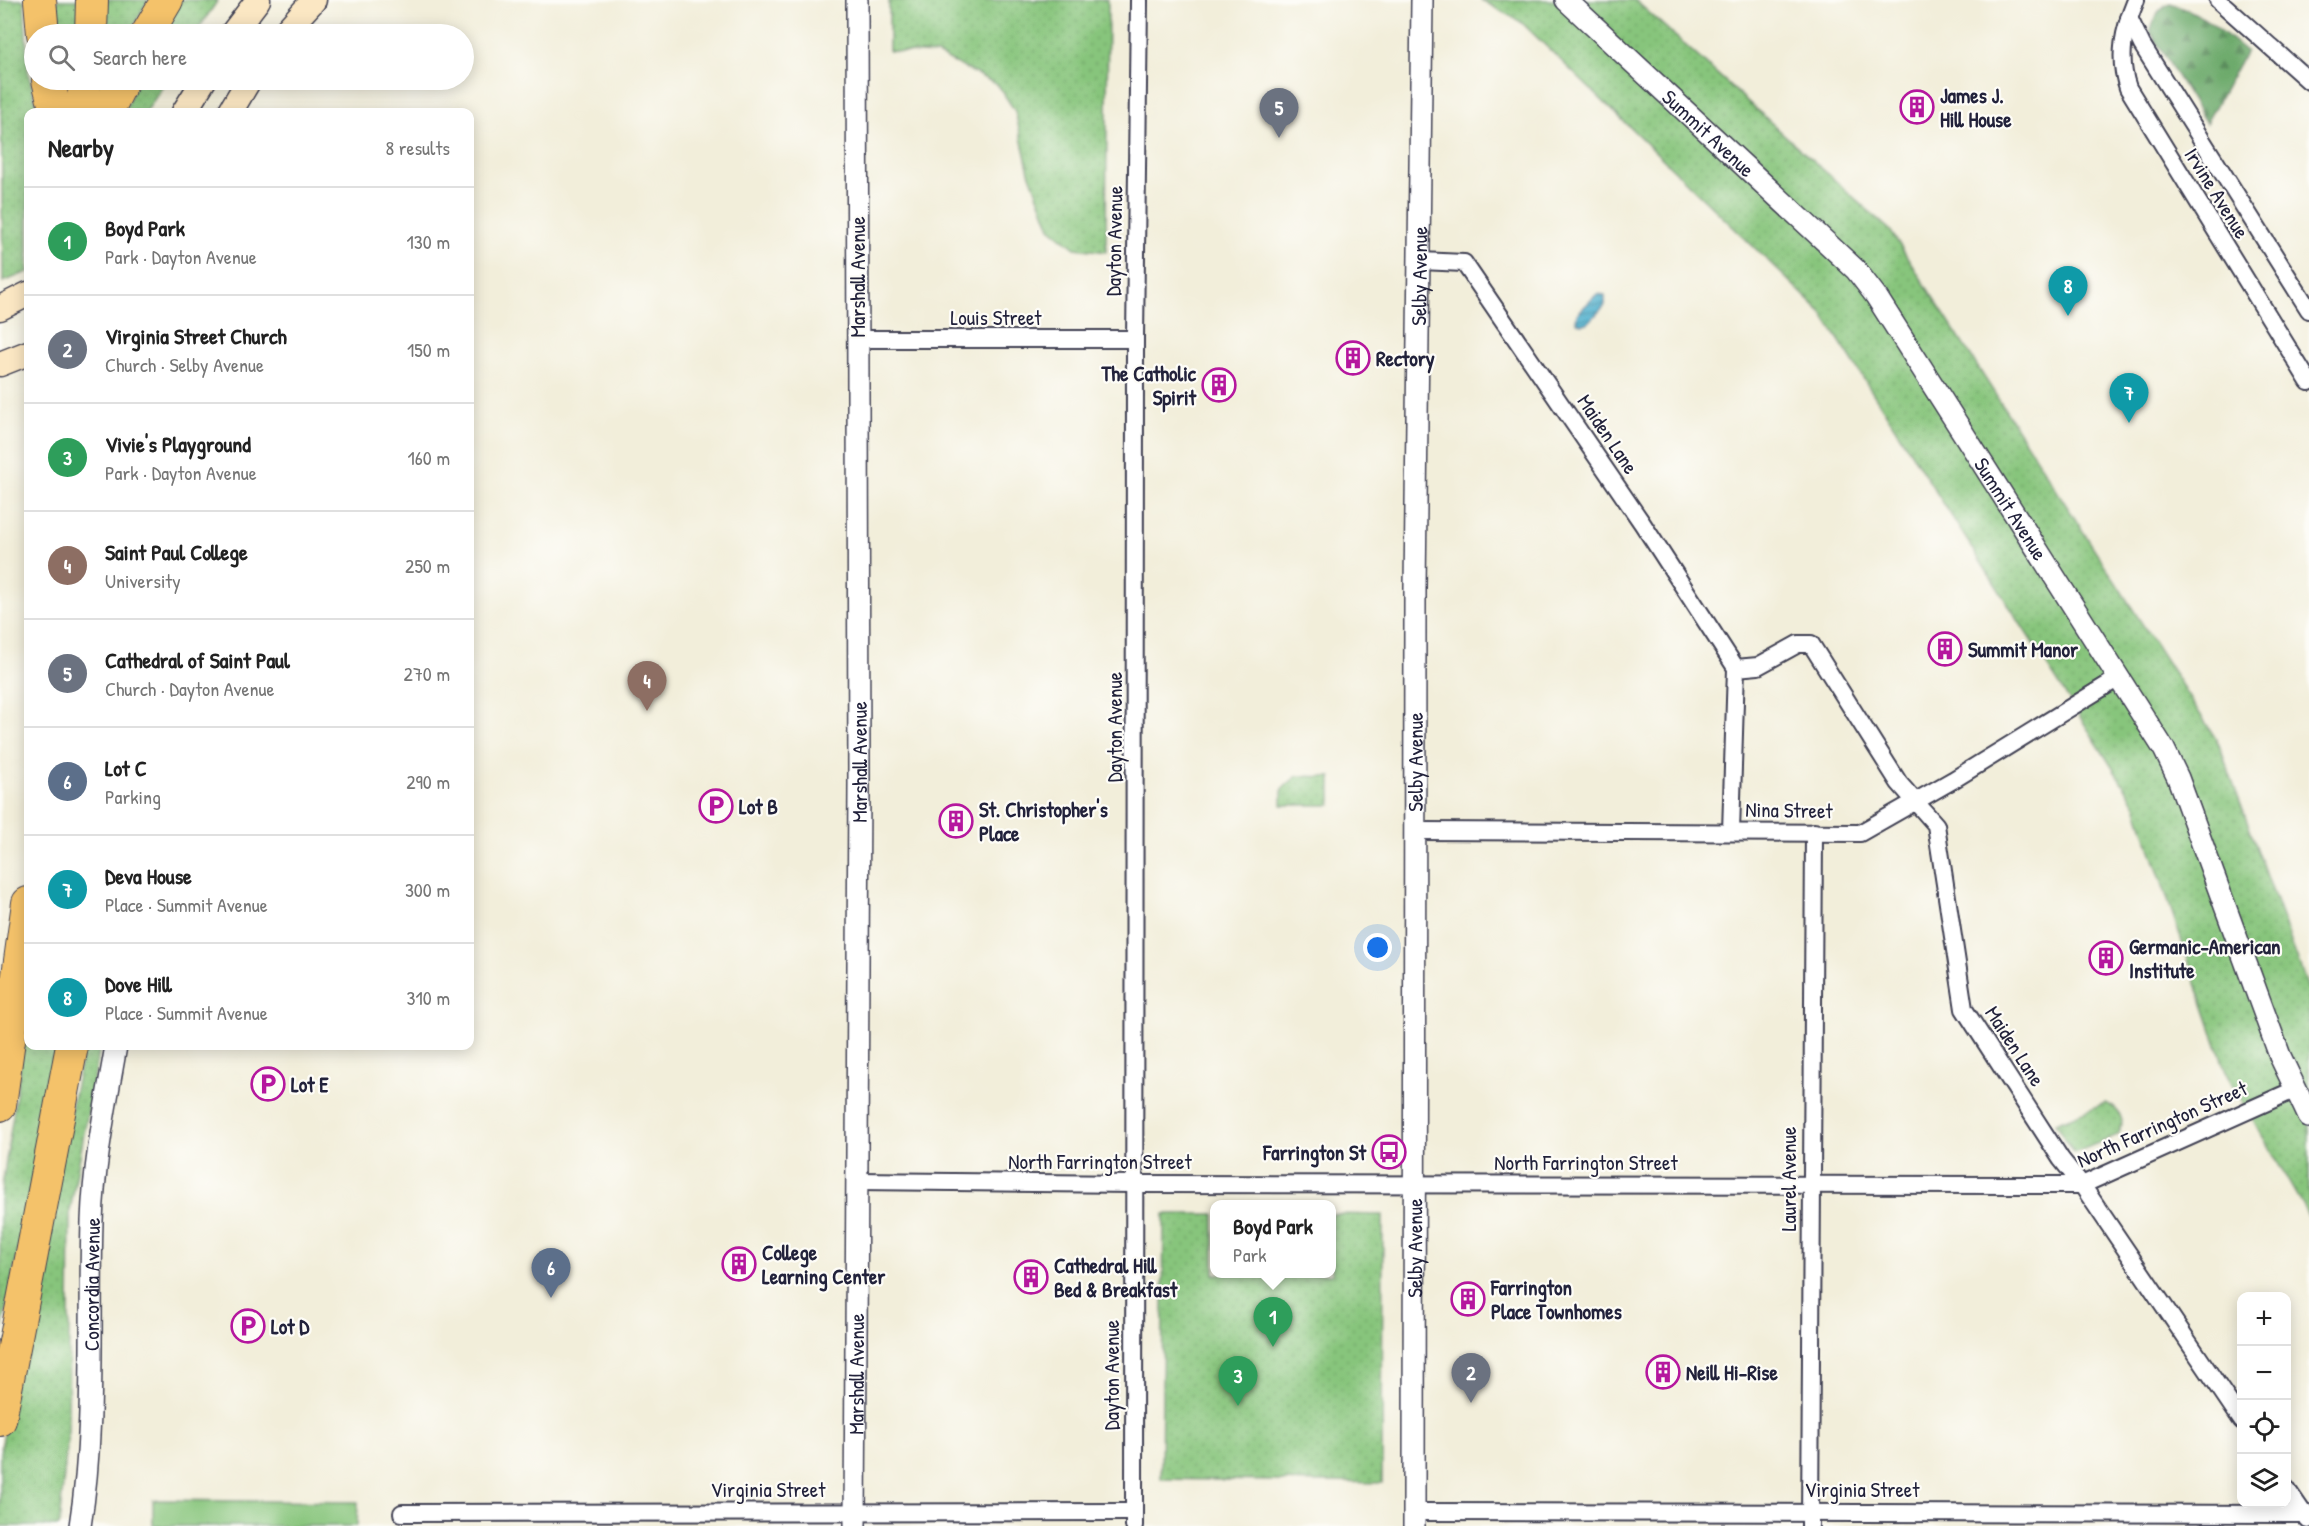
<!DOCTYPE html>
<meta charset="utf-8">
<style>
:root{--surface:#fff;--page:#f2f2f2;--text:#222;--muted:#767676;--line:#e0e0e0;--accent:#1a73e8}
body{margin:0;font-family:"Patrick Hand",sans-serif;background:var(--page);color:var(--text)}
.controls{position:absolute;right:18px;bottom:18px;display:grid;overflow:hidden;border-radius:12px;box-shadow:0 3px 15px #0003}
.controls button{width:54px;height:54px;display:grid;place-items:center;padding:0;border:0;border-bottom:2px solid var(--line);background:var(--surface);color:var(--text);font:30px sans-serif}
.you{position:absolute;left:1378px;top:948px;width:21px;height:21px;margin:-15px;border:4px solid #fff;border-radius:50%;background:#1a73e8;box-shadow:0 0 0 9px #1a73e833}
.badge{display:grid;place-items:center;width:39px;height:39px;border-radius:50%;background:var(--accent);color:#fff;font-size:20px;font-weight:700}
.pin{position:absolute;translate:-50% -50px;filter:drop-shadow(0 2px 3px #0008)}
.pin::after{content:'';position:absolute;top:32px;width:21px;height:18px;background:inherit;clip-path:polygon(0 0,100% 0,50% 100%)}
.popup{position:absolute;left:1210px;top:1200px;width:126px;height:78px;box-sizing:border-box;display:grid;place-content:center;border-radius:12px;background:var(--surface);filter:drop-shadow(0 2px 4px #0005);font-size:20px;white-space:nowrap;color:var(--muted)}
.popup b{font-size:22px;color:var(--text)}
.popup::after{content:'';position:absolute;left:50%;top:100%;margin-left:-12px;border:12px solid transparent;border-top-color:var(--surface)}
.list{margin:0;padding:0;list-style:none}
h2{display:flex;justify-content:space-between;align-items:center;height:78px;margin:0;padding:0 24px;font-size:26px}
h2 small{font-size:20px;font-weight:400;color:var(--muted)}
.list li{display:grid;grid-template-columns:39px 1fr auto;gap:18px;align-items:center;box-sizing:border-box;height:108px;padding:0 24px;border-top:2px solid var(--line)}
.list b{display:block;font-size:22px;white-space:nowrap}
.list p{margin:0;font-size:20px;white-space:nowrap;color:var(--muted)}
.list em{font-size:20px;font-style:normal;color:var(--muted)}
.icon{flex:none;width:33px;height:33px;fill:none;stroke:currentColor;stroke-width:2;stroke-linecap:round;stroke-linejoin:round}
.map{position:relative;flex:none;width:2309px;height:1526px;overflow:hidden}
.search{position:absolute;background:var(--surface);box-shadow:0 3px 15px #0003;left:24px;top:24px;width:450px;height:66px;display:flex;align-items:center;gap:15px;box-sizing:border-box;padding:0 21px;border-radius:33px;color:var(--muted);font-size:22px}
.panel{position:absolute;background:var(--surface);box-shadow:0 3px 15px #0003;left:24px;top:108px;width:450px;height:942px;border-radius:12px}
.map>svg:first-child{display:block}
.grass{fill:url(#grass-dots);stroke:#54745c;stroke-width:1.5}
.forest{fill:url(#forest-firs);stroke:#486654;stroke-width:1.5}
.pitch{fill:#87c57c;stroke:#54745c;stroke-width:1.5}
.water{fill:url(#water-rules);stroke:#376884;stroke-width:1.5}
.lines{fill:none;stroke-linecap:round;stroke-linejoin:round}
.minor-casing{stroke:#414153;stroke-width:20}
.tertiary-casing{stroke:#414153;stroke-width:24}
.secondary-casing{stroke:#414153;stroke-width:27}
.motorway-casing{stroke:#414153;stroke-width:34}
.minor{stroke:#fff;stroke-width:16}
.tertiary{stroke:#fff;stroke-width:21}
.secondary{stroke:#fbe7c3;stroke-width:24}
.motorway{stroke:#f4c26a;stroke-width:32}
.labels{text-anchor:middle;dominant-baseline:central;stroke-width:4.5;stroke-linejoin:round;paint-order:stroke}
.poi-label{font-size:21px;font-weight:bold;fill:#22223b;stroke:#fdfcf7;text-anchor:start}
.street-label{font-size:21px;fill:#22223b;stroke:#fdfcf7}
</style>
<div class="map">
<svg width="2309" height="1526" viewBox="0 0 2309 1526">
<defs>
<pattern id="grass-dots" width="8" height="8" patternUnits="userSpaceOnUse" patternTransform="scale(1.5)"><rect width="8" height="8" fill="#87c57c"/><path d="M2 2h.1M6 6h.1" fill="none" stroke="#74a96c" stroke-width="1.8" stroke-linecap="round"/></pattern>
<pattern id="forest-firs" width="22" height="20" patternUnits="userSpaceOnUse" patternTransform="scale(1.5)"><rect width="22" height="20" fill="#6daa6c"/><path d="M5 1l3.5 6h-7zM16 11l3.5 6h-7z" fill="#598a5a"/></pattern>
<pattern id="water-rules" width="6" height="5" patternUnits="userSpaceOnUse" patternTransform="scale(1.5)"><rect width="6" height="5" fill="#4caecc"/><path d="M0 2.5h6" fill="none" stroke="#3f8da7"/></pattern>
</defs>
<rect width="100%" height="100%" fill="#fdfcf7"/>
<filter id="ink" filterUnits="userSpaceOnUse"><feTurbulence type="fractalNoise" baseFrequency=".0167" numOctaves="2"/><feDisplacementMap in="SourceGraphic" scale="12" xChannelSelector="R" yChannelSelector="G"/><feConvolveMatrix kernelMatrix="1 2 1 2 8 2 1 2 1" color-interpolation-filters="sRGB"/></filter>
<filter id="wash" filterUnits="userSpaceOnUse"><feTurbulence type="fractalNoise" baseFrequency=".008" numOctaves="4" result="noise"/><feDisplacementMap in="SourceGraphic" scale="24" xChannelSelector="R" yChannelSelector="G"/><feGaussianBlur stdDeviation="1.35" result="paint"/><feColorMatrix in="noise" values="0 0 0 0 0 0 0 0 0 0 0 0 0 0 0 0 0 1.4 0 .05"/><feComposite in="paint" operator="in"/></filter>
<g filter="url(#wash)">
<rect width="100%" height="100%" fill="#f2eeda"/>
<g class="grass">
<path d="M0,0H24L28,71L38,112H28V272L3,282Z"/>
<path d="M57,0H82L80,34H59Z"/>
<path d="M99,0H148L129,34H98Z"/>
<path d="M179,0H218L195,34H159Z"/>
<path d="M889,0H1108L1106,252L1075,248L1050,228L1029,172L1015,111L998,85L937,54L889,51Z"/>
<path d="M1481,0H1635L1890,230L2218,742L2309,991V1217L2227,1075L2135,803L1821,312L1521,22Z"/>
<path d="M138,80H167L146,112H124Z"/>
<path d="M1297,776L1331,777V805H1282V789Z"/>
<path d="M28,1016V1046H59L0,1339V1200Z"/>
<path d="M84,1046H100L70,1211L68,1433L59,1526H0V1453Z"/>
<path d="M2105,1103C2119,1108 2127,1120 2118,1135L2074,1153L2055,1123Z"/>
<path d="M1164,1214H1214V1274H1332V1214L1383,1215L1382,1483L1161,1479Z"/>
</g>
<path class="forest" d="M2170,3C2200,11 2222,32 2246,51L2206,123L2150,32C2154,19 2157,9 2170,3Z"/>
<path class="pitch" d="M153,1500L358,1502L357,1526H153Z"/>
<path class="water" d="M1597,294L1605,295V305L1588,323L1581,324L1576,321L1577,314Z"/>
</g>
<g filter="url(#ink)">
<g class="lines">
<g class="minor-casing">
<g id="minor">
<path d="M2136,0C2124,29 2117,57 2128,88L2309,382"/>
<path d="M2218,0L2309,81"/>
<path d="M2129,18L2142,45L2309,310"/>
<path d="M1421,261L1464,263L1642,523L1736,668L1731,832"/>
<path d="M857,339H1135"/>
<path d="M1736,668L1758,666L1798,644H1811L1899,783L1936,825L1964,1009L2061,1159L2082,1185L2242,1421"/>
<path d="M1414,831L1860,833L1953,780L2120,677"/>
<path d="M856,1181L1134,1184L2082,1185L2294,1090"/>
<path d="M2286,1488L2308,1520"/>
<path d="M1414,1512L2309,1514"/>
<path d="M402,1513L1134,1512"/>
<path d="M1134,1526L1135,339L1139,0"/>
<path d="M1810,1526L1814,832"/>
</g>
</g>
<g class="tertiary-casing">
<g id="tertiary">
<path id="s1" d="M1566,0L1856,270L1876,296L2164,749L2178,778L2280,1056L2309,1117"/>
<path id="s2" d="M80,1526C96,1425 89,1323 92,1221C94,1162 106,1104 116,1046"/>
<path id="s3" d="M855,1526L859,783L857,0"/>
<path id="s4" d="M1414,1526L1415,588L1422,0"/>
</g>
</g>
<g class="secondary-casing">
<g id="secondary">
<path d="M232,34L258,0"/>
<path d="M283,34L314,0"/>
<path d="M184,112L204,80"/>
<path d="M230,112L249,80"/>
<path d="M0,308L28,294"/>
<path d="M0,364L28,353"/>
</g>
</g>
<g class="motorway-casing">
<g id="motorway">
<path d="M40,0L43,34"/>
<path d="M91,34L92,0"/>
<path d="M147,34L167,0"/>
<path d="M48,80L56,112"/>
<path d="M81,112L86,80"/>
<path d="M107,112L123,80"/>
<path d="M0,1105L28,903"/>
<path d="M0,1420L72,1046"/>
</g>
</g>
<use href="#minor" class="minor"/>
<use href="#tertiary" class="tertiary"/>
<use href="#secondary" class="secondary"/>
<use href="#motorway" class="motorway"/>
</g>
</g>
<defs>
<g id="building-ring" transform="scale(1.725)"><circle r="9.5" fill="#fdfcf7" stroke="#b5179e" stroke-width="1.5"/><path d="M-4-6H4V6H1V3H-1V6H-4ZM-2.5-4.3h1.7v1.8h-1.7ZM.8-4.3h1.7v1.8H.8ZM-2.5-1h1.7V.8h-1.7ZM.8-1h1.7V.8H.8Z" fill="#b5179e"/></g>
<g id="parking-ring" transform="scale(1.725)"><circle r="9.5" fill="#fdfcf7" stroke="#b5179e" stroke-width="1.5"/><path d="M-3.5-5.5H1a3.5 3.5 0 0 1 0 7H-1V5.5H-3.5ZM-1-3.4V-.6H.8a1.4 1.4 0 0 0 0-2.8Z" fill="#b5179e"/></g>
<g id="bus-ring" transform="scale(1.725)"><circle r="9.5" fill="#fdfcf7" stroke="#b5179e" stroke-width="1.5"/><path d="M-5-6H5V4H4V6H2V4H-2V6H-4V4H-5ZM-3.5-4V0h7V-4ZM-3.5 1.2v1.5H-2V1.2ZM2 1.2v1.5H3.5V1.2Z" fill="#b5179e"/></g>
</defs>
<g fill-rule="evenodd">
<use href="#building-ring" x="1917" y="107"/>
<use href="#building-ring" x="1353" y="358"/>
<use href="#building-ring" x="1219" y="385"/>
<use href="#building-ring" x="1945" y="649"/>
<use href="#parking-ring" x="716" y="806"/>
<use href="#building-ring" x="956" y="821"/>
<use href="#building-ring" x="2106" y="958"/>
<use href="#parking-ring" x="268" y="1084"/>
<use href="#bus-ring" x="1389" y="1152"/>
<use href="#building-ring" x="739" y="1264"/>
<use href="#building-ring" x="1031" y="1277"/>
<use href="#building-ring" x="1468" y="1299"/>
<use href="#parking-ring" x="248" y="1326"/>
<use href="#building-ring" x="1663" y="1372"/>
</g>
<g class="labels">
<g class="poi-label">
<text x="1940" y="95">James J.<tspan x="1940" dy="24">Hill House</tspan></text>
<text x="1376" y="358">Rectory</text>
<text x="1196" y="373" text-anchor="end">The Catholic<tspan x="1196" dy="24">Spirit</tspan></text>
<text x="1968" y="649">Summit Manor</text>
<text x="739" y="806">Lot B</text>
<text x="979" y="809">St. Christopher's<tspan x="979" dy="24">Place</tspan></text>
<text x="2129" y="946">Germanic-American<tspan x="2129" dy="24">Institute</tspan></text>
<text x="291" y="1084">Lot E</text>
<text x="1366" y="1152" text-anchor="end">Farrington St</text>
<text x="762" y="1252">College<tspan x="762" dy="24">Learning Center</tspan></text>
<text x="1054" y="1265">Cathedral Hill<tspan x="1054" dy="24">Bed &amp; Breakfast</tspan></text>
<text x="1491" y="1287">Farrington<tspan x="1491" dy="24">Place Townhomes</tspan></text>
<text x="271" y="1326">Lot D</text>
<text x="1686" y="1372">Neill Hi-Rise</text>
</g>
<g class="street-label">
<text stroke="none"><textPath href="#s1" startOffset="195">Summit Avenue</textPath></text>
<text transform="translate(2217 193) rotate(58)">Irvine Avenue</text>
<text transform="translate(1114 241) rotate(-89)">Dayton Avenue</text>
<text transform="translate(857 277) rotate(-90)">Marshall Avenue</text>
<text stroke="none"><textPath href="#s4" startOffset="1250">Selby Avenue</textPath></text>
<text x="996" y="317">Louis Street</text>
<text transform="translate(1608 434) rotate(56)">Maiden Lane</text>
<text stroke="none"><textPath href="#s1" startOffset="681">Summit Avenue</textPath></text>
<text transform="translate(1114 727) rotate(-90)">Dayton Avenue</text>
<text stroke="none"><textPath href="#s3" startOffset="764">Marshall Avenue</textPath></text>
<text stroke="none"><textPath href="#s4" startOffset="764">Selby Avenue</textPath></text>
<text transform="translate(1789 810) rotate(1)">Nina Street</text>
<text transform="translate(2015 1046) rotate(57)">Maiden Lane</text>
<text transform="translate(2162 1124) rotate(-24)">North Farrington Street</text>
<text x="1100" y="1161">North Farrington Street</text>
<text x="1586" y="1162">North Farrington Street</text>
<text transform="translate(1788 1179) rotate(-90)">Laurel Avenue</text>
<text stroke="none"><textPath href="#s4" startOffset="278">Selby Avenue</textPath></text>
<text stroke="none"><textPath href="#s2" startOffset="242">Concordia Avenue</textPath></text>
<text stroke="none"><textPath href="#s3" startOffset="152">Marshall Avenue</textPath></text>
<text transform="translate(1111 1375) rotate(-90)">Dayton Avenue</text>
<text x="768" y="1489">Virginia Street</text>
<text x="1862" y="1489">Virginia Street</text>
</g>
</g>
</svg>
<div class="controls">
<button>+</button>
<button>−</button>
<button><svg class="icon" aria-label="locate" viewBox="0 0 24 24"><circle cx="12" cy="12" r="6"/><path d="M12 2v4M12 18v4M2 12h4M18 12h4"/></svg></button>
<button><svg class="icon" aria-label="layers" viewBox="0 0 24 24"><path d="M12 4l9 5-9 5-9-5zM3 14l9 5 9-5"/></svg></button>
</div>
<div class="you"></div>
<div class="pin badge" style="left:1273px;top:1347px;background:#2e9e5b">1</div>
<div class="popup"><b>Boyd Park</b>Park</div>
<div class="pin badge" style="left:1471px;top:1403px;background:#6b7280">2</div>
<div class="pin badge" style="left:1238px;top:1406px;background:#2e9e5b">3</div>
<div class="pin badge" style="left:647px;top:711px;background:#8d6e63">4</div>
<div class="pin badge" style="left:1279px;top:138px;background:#6b7280">5</div>
<div class="pin badge" style="left:551px;top:1298px;background:#5c6f8a">6</div>
<div class="pin badge" style="left:2129px;top:423px;background:#0f9aa8">7</div>
<div class="pin badge" style="left:2068px;top:316px;background:#0f9aa8">8</div>
<div class="search"><svg class="icon" aria-label="search" viewBox="0 0 24 24"><circle cx="10" cy="10" r="6"/><path d="M15 15l6 6"/></svg>Search here</div>
<section class="panel">
<h2>Nearby<small>8 results</small></h2>
<ul class="list">
<li><span class="badge" style="background:#2e9e5b">1</span><div><b>Boyd Park</b><p>Park · Dayton Avenue</p></div><em>130 m</em></li>
<li><span class="badge" style="background:#6b7280">2</span><div><b>Virginia Street Church</b><p>Church · Selby Avenue</p></div><em>150 m</em></li>
<li><span class="badge" style="background:#2e9e5b">3</span><div><b>Vivie's Playground</b><p>Park · Dayton Avenue</p></div><em>160 m</em></li>
<li><span class="badge" style="background:#8d6e63">4</span><div><b>Saint Paul College</b><p>University</p></div><em>250 m</em></li>
<li><span class="badge" style="background:#6b7280">5</span><div><b>Cathedral of Saint Paul</b><p>Church · Dayton Avenue</p></div><em>270 m</em></li>
<li><span class="badge" style="background:#5c6f8a">6</span><div><b>Lot C</b><p>Parking</p></div><em>290 m</em></li>
<li><span class="badge" style="background:#0f9aa8">7</span><div><b>Deva House</b><p>Place · Summit Avenue</p></div><em>300 m</em></li>
<li><span class="badge" style="background:#0f9aa8">8</span><div><b>Dove Hill</b><p>Place · Summit Avenue</p></div><em>310 m</em></li>
</ul>
</section>
</div>
